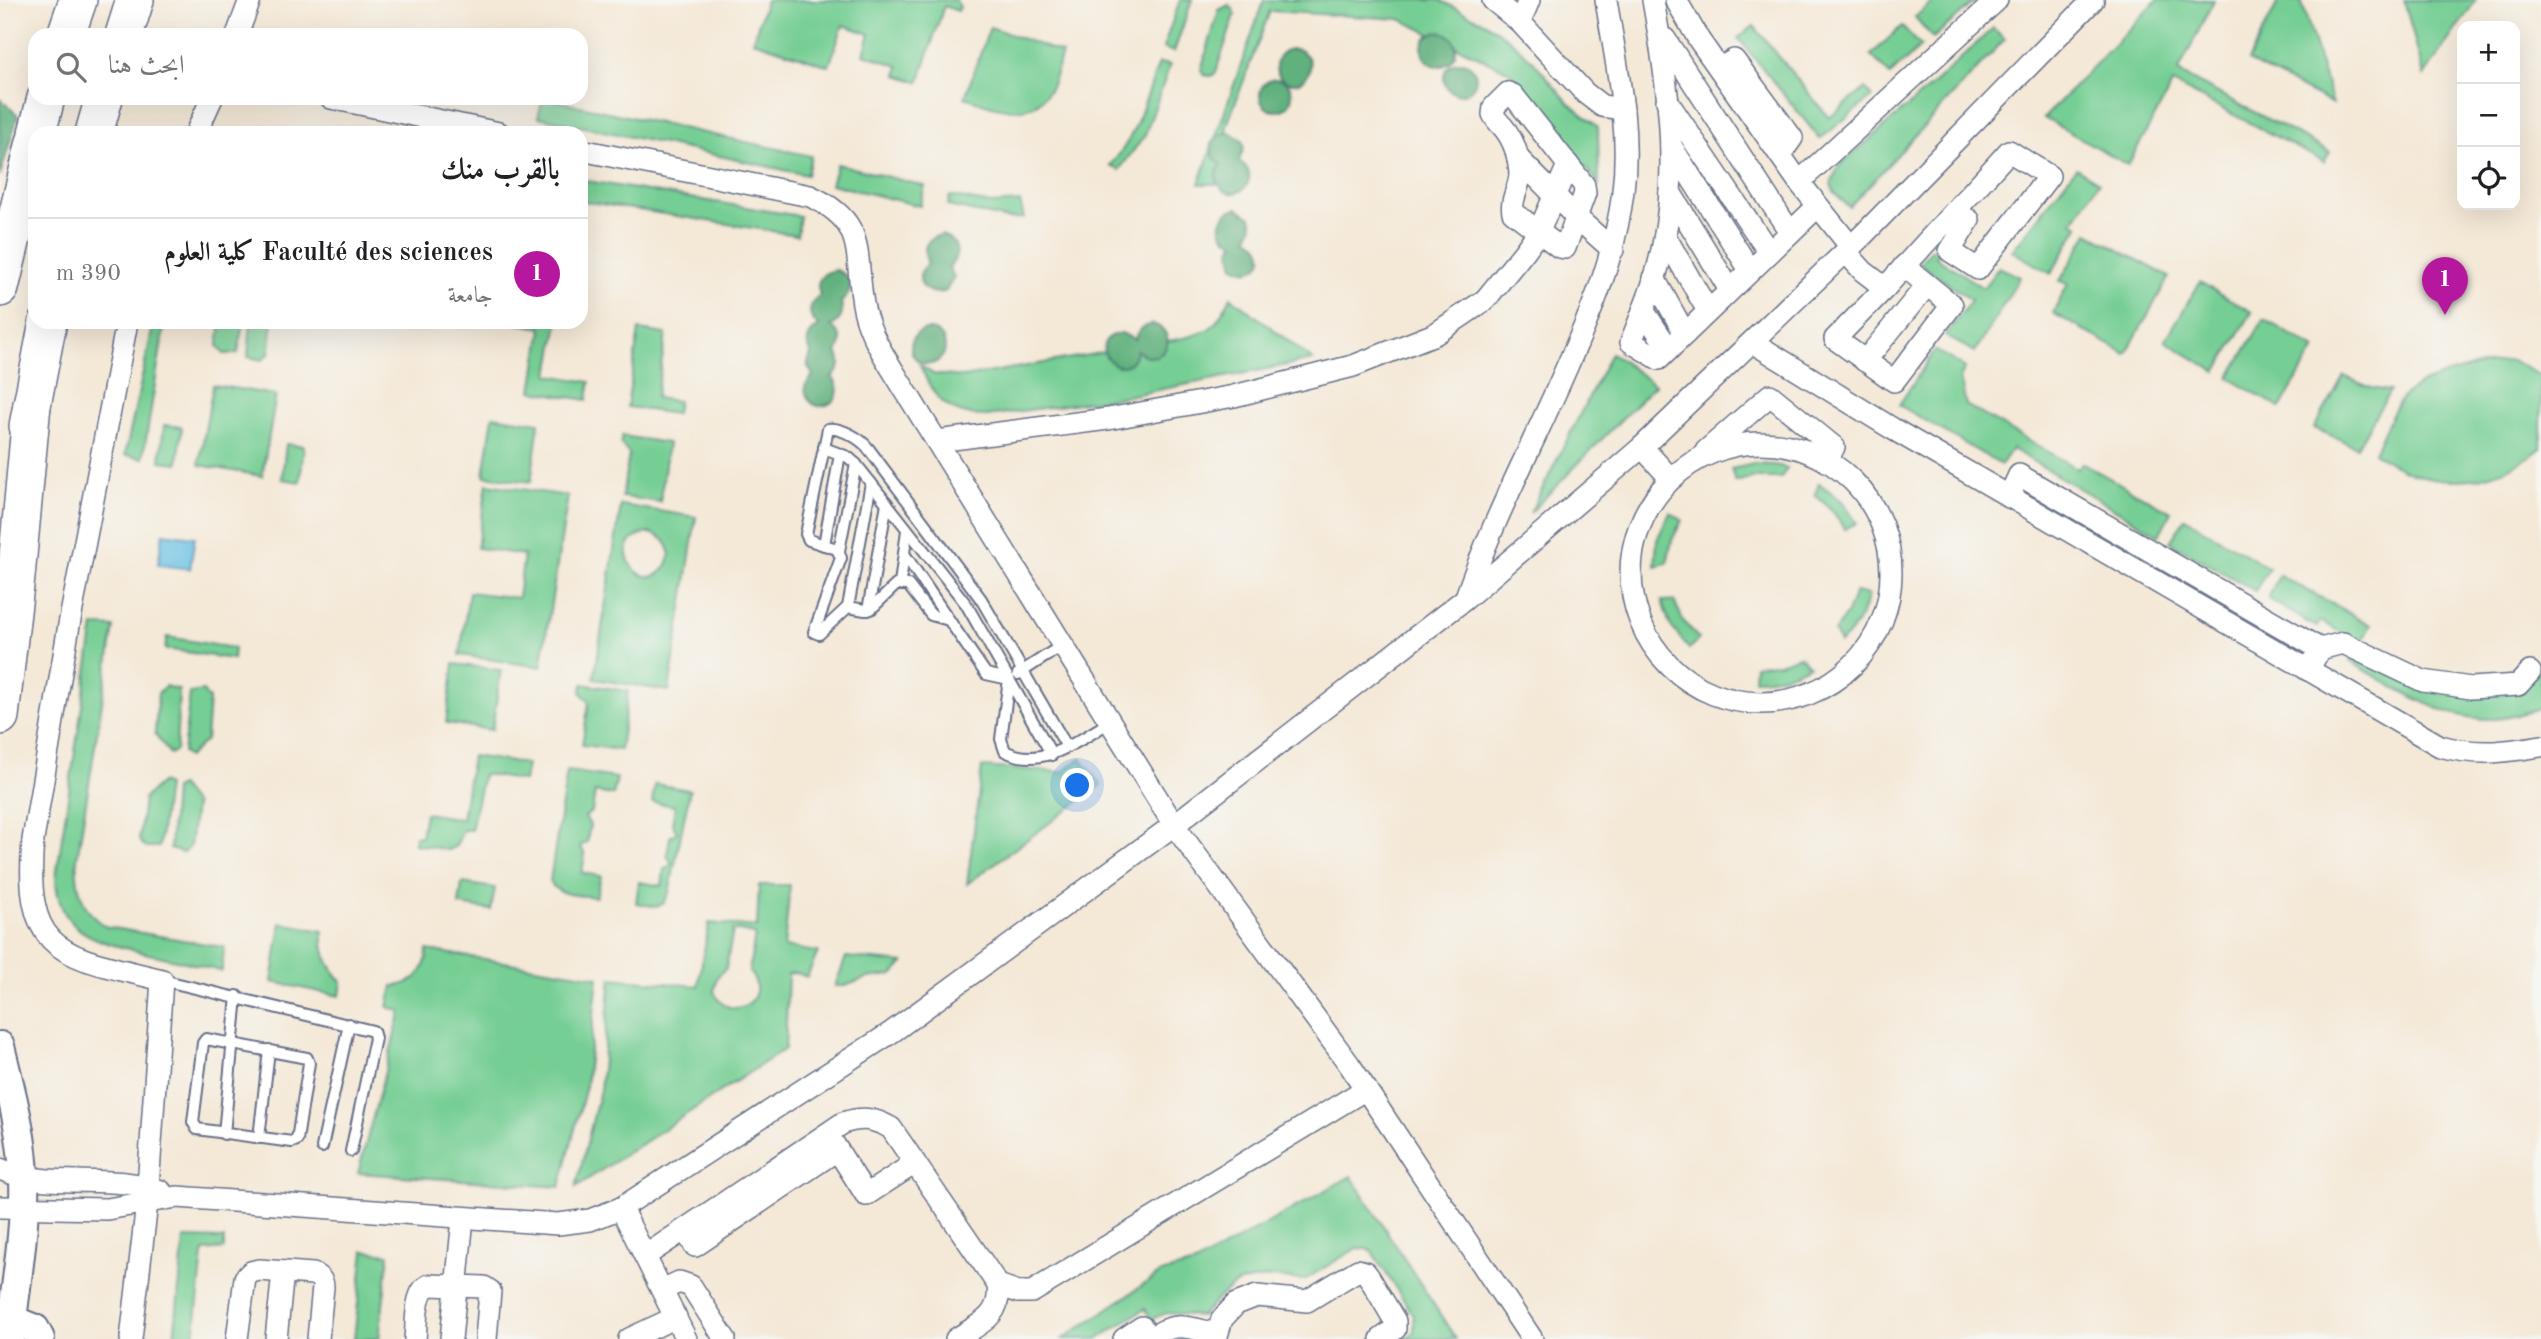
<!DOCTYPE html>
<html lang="ar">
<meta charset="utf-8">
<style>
:root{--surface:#fff;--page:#f6f6f6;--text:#202124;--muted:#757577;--line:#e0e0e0;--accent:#b5179e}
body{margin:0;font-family:"Old Standard TT",Amiri,serif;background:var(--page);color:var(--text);direction:rtl}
.controls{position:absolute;right:21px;top:21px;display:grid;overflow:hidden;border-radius:14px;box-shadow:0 7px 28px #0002}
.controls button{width:63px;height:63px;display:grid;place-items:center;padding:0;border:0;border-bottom:2px solid var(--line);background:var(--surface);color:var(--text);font:35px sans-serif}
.you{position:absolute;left:1078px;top:786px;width:24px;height:24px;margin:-18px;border:5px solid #fff;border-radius:50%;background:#1a73e8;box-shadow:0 0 0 10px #1a73e833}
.badge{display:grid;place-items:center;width:46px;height:46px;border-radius:50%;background:var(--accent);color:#fff;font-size:23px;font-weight:700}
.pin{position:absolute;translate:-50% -58px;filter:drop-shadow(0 2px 4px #0008)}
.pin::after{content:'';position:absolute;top:37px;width:24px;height:21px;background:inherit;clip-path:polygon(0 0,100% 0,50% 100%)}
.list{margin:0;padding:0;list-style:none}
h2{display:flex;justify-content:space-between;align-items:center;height:91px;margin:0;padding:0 28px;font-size:30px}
h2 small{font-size:23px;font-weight:400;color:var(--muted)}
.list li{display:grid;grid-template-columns:46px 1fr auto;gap:21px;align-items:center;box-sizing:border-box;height:112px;padding:0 28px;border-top:2px solid var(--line)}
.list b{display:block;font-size:26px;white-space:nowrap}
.list p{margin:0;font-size:23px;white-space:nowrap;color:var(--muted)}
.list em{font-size:23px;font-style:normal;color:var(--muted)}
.icon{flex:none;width:38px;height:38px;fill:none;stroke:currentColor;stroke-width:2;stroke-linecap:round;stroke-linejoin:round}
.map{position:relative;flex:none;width:2541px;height:1339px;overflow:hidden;direction:ltr}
.search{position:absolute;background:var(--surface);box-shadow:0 7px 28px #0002;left:28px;top:28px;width:560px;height:77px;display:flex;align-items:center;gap:18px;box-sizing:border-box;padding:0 24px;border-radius:21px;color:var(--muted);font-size:26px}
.panel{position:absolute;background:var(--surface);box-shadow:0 7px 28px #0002;left:28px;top:126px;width:560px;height:203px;border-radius:21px;direction:rtl}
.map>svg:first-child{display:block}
.green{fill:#75ce93;stroke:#487e78;stroke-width:2;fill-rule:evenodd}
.forest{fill:#60b17d;stroke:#3e706e;stroke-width:2}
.water{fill:#66c0e3;stroke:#4078a0;stroke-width:2}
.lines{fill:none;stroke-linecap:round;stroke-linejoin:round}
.lane-casing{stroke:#677088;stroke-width:14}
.street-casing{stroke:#677088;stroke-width:24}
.secondary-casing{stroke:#677088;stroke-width:32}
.highway-casing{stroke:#677088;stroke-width:40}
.lane{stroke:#fff;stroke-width:10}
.street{stroke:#fff;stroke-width:21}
.secondary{stroke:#fff;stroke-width:28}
.highway{stroke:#fff;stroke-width:37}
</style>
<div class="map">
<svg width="2541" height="1339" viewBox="0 0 2541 1339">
<rect width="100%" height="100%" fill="#f6f6f2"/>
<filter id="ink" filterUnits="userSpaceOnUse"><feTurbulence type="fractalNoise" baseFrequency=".0143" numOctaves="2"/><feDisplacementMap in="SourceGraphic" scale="14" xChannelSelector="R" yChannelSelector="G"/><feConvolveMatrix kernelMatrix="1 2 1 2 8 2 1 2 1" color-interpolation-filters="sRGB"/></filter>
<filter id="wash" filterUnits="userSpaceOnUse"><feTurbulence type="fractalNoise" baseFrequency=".00686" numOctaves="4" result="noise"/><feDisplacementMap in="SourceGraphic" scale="28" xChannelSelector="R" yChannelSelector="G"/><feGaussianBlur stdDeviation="1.57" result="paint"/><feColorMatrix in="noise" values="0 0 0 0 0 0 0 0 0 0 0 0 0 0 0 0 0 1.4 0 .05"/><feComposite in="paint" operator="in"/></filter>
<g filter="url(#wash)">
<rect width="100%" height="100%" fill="#f4e8d6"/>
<g class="green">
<path d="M766,0H956L960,7L958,11L944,6L919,82L897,75L899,66L864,54L870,34L843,25L829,66L753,41Z"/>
<path d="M1180,0H1192L1174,52L1163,48Z"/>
<path d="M1264,0H1439L1486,23L1510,40L1533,61L1569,103L1598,127L1599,184L1510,72L1400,19L1270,11L1227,125L1223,184H1199Z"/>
<path d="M1935,0H1977L1933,38L1915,17Z"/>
<path d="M2157,0H2214L2178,72L2330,152L2324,162L2173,83L2128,165L2044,118Z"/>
<path d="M2279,0H2301L2333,104L2248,61Z"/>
<path d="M2404,0H2476L2424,76Z"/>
<path d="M1229,5L1233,9L1235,15L1215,74L1210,76L1204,75L1201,70L1219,10Z"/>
<path d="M1754,26L1829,118L1865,89L1872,97L1820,139L1738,38Z"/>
<path d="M1902,26L1921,46L1890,75L1871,55Z"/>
<path d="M990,27L1062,53C1059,63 1056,75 1052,85C1033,124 996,108 965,97Z"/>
<path d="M1993,28L2005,39L1849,207L1834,192L1831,184L1838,167L1940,78Z"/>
<path d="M1159,63L1170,65L1145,135L1119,170L1110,165C1136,139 1146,96 1159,63Z"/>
<path d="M543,98L811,156L807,175L538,117Z"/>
<path d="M837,164L925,186L920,206L831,184Z"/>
<path d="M2076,168L2099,182L2073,222L2079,226L2051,274L2012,251Z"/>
<path d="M581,180L800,216L797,235L581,201Z"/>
<path d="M950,196L991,204L1020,202L1024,218L1007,219L948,206Z"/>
<path d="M1953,227L1935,256L1983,288L1999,267L2020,277L1975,352L1945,336L1971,300L1919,263Z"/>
<path d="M2088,233L2169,277L2126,354L2053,313L2068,284L2060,281Z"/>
<path d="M2200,282L2252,312L2216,372L2165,341Z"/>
<path d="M1231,297L1313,360L1122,397L987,416C948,416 934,399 920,365L933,374L964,377L1179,339C1215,331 1213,328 1231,297Z"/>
<path d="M2264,319L2315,349L2280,408L2229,378Z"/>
<path d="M154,322H165L143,458L125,455Z"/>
<path d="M221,322H243L238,353L224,354L218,346Z"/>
<path d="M251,322H273L269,354L262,360L248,357Z"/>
<path d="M508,322H558L549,375L590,382L587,400L532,391L542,328Z"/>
<path d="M639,330L666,334L656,398L678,401L676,414L627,407Z"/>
<path d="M1935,350L1965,368L1960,378L1966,405L2078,469L2082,463L2171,512L2159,535L2012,449L2001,465L1899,405Z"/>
<path d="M1611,353L1655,385L1530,513Z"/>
<path d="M2511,360L2541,376V448C2491,489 2425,491 2374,452C2383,435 2390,413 2402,398C2419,377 2485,363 2511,360Z"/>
<path d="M2344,376L2371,388L2390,391L2357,447L2314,428Z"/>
<path d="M213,385L276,395L262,476L199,465Z"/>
<path d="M493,416L539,423L531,482L484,476Z"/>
<path d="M164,425L182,427L178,463L160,461Z"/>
<path d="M622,436L668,443L660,502L622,497L629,454L621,444Z"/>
<path d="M286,444L304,446L300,482L282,479Z"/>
<path d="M1754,464L1775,465L1787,468L1781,478H1752L1735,482L1731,469Z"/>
<path d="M1819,483L1842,501L1857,523L1844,529L1832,510L1815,495Z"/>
<path d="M487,484L568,496L541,667L460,655L469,592L518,598L524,555L477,548Z"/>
<path d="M621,505L696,517L669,691L594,679ZM650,533C665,536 676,551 666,566C644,601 600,539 650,533Z"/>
<path d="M1670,512L1682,520L1672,540L1667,563L1655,566L1657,540Z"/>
<path d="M2185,518L2269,568L2255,591L2170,542Z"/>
<path d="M2279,575L2371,625L2361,643L2320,621L2317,627L2268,599Z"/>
<path d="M1855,592L1869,595C1863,614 1855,630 1840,643L1834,632L1847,613Z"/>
<path d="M1662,601H1674L1684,622L1699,639L1689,649L1670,625Z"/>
<path d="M94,626L114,627L77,859C75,884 82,914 107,927L224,947L222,971C198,965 173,959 149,954C101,942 57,936 56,877Z"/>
<path d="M167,637L234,648L233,659L165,649Z"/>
<path d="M2353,655L2420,688L2541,672V707C2526,713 2510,718 2494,719C2442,721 2394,687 2350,661Z"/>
<path d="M1800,656L1809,665C1792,675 1774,679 1754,679L1755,665L1779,663Z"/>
<path d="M454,664L501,670L492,730L446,723Z"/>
<path d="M583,684L628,691L620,750L582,745L589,702L581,692Z"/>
<path d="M165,686L179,690L176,750L170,754L155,734L158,693Z"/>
<path d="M203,691L209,699L206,740L188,757L183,753L190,693Z"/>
<path d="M472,756L527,764L524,781L483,774L471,830H463L456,846L448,850L414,844L415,836L421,837L425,813L462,819Z"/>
<path d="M1081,758L1101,785L967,884L982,767L1062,772Z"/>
<path d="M567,771L617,778L613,795L595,792L592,811L585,817L590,825L587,842L580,846L585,854L582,873L601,876L596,897C581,895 557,897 550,881Z"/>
<path d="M162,782L167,786L159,847H145L139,840L144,798Z"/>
<path d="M655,784L690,790L669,893L664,903L657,907L636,903L639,882L662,886L664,869L672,864L667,855L670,837L677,832L672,824L675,806L652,802Z"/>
<path d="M180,786L195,805L190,847L183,853L170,849L174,789Z"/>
<path d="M462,883L495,888L491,910L459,905Z"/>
<path d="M759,885H790L784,947L818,952L807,977L797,973L788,974L785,1049L576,1187L600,1090L611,978L698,986L709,923L757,927ZM733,930L755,934L749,972C774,1000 727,1026 714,991L717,977L726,968Z"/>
<path d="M281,923L323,931C321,951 328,967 342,981L340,996L272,982Z"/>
<path d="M427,950L598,977L586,1086L560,1187L358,1173L401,1011L388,1007L393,986C414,985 427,971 427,950Z"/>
<path d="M846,957L904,963L893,975L867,978L845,986H835Z"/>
<path d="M1351,1176L1456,1339H1405L1414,1332V1316L1372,1252L1367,1249L1357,1248L1304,1280L1272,1277L1240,1282L1225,1292L1201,1316L1167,1313L1151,1319L1145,1309L1097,1339H1063L1161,1273L1195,1264Z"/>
<path d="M184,1238L224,1239V1249L204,1251L203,1255L194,1339H174Z"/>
<path d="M364,1251L389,1254L379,1339H354Z"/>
</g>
<g class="forest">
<circle cx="1439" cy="49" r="17"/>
<circle cx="1293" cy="66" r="17"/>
<circle cx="1460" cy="78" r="16"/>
<circle cx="1276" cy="95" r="16"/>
<path d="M0,99L18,115L0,176Z"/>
<path d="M1229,132L1242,140L1244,148L1239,161C1266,178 1233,208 1219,185C1214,177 1217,171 1221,164C1205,153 1210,135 1229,132Z"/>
<path d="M1238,208L1251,217L1253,225L1248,238C1276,250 1258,282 1234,266L1230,251L1235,242C1214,236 1217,212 1238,208Z"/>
<path d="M942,235C959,241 961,255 949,267L954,277L946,291C925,299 910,278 928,263C921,249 926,237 942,235Z"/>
<path d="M836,270C852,276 855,292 841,302C844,313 842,321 831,326C841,333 844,343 837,352C843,362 840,371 832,377C854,402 806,423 805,386L813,375C803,361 810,364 811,352C811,350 809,349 808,347C806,337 812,331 819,326C806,317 808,304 820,295C814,281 822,272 836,270Z"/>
<path d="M1153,324C1183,334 1161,372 1137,350C1125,392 1078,339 1122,333L1135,340C1136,330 1143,326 1153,324Z"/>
<circle cx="928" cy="347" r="17"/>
</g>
<path class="water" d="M163,533L195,537L190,569L158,565Z"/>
</g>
<g filter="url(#ink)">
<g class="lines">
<g class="lane-casing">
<g id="lane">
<path d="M824,448L848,457L856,464L966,604L1052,755"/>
<path d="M824,545L840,454"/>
<path d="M839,551L856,464"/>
<path d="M905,555L949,620"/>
<path d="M900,584L907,530"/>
<path d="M848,607L871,483"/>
<path d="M868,610L887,503"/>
<path d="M1018,674L1063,645"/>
<path d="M1067,747L981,599L868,448C860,438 840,427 828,429L806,534L809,540L837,549L841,558L814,632L819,634L848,607L865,610L871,609L896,585H908L931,615L949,620L986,674L1009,679L1001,739L1005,751C1043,770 1079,740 1110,722"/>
<path d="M162,980L373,1031L375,1038L351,1151"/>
<path d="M206,1039L307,1058L309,1063L297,1140L292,1142L197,1129L193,1122L203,1043Z"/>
<path d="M224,1134L237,996"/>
<path d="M259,1138L269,1050"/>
<path d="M322,1147L349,1024"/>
</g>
</g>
<g class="street-casing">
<g id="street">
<path d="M1493,0L1520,22L1585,93L1602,106L1623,109"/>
<path d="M1653,0C1667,80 1680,164 1663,245C1657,278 1643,311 1631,342L1659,359L1818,206"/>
<path d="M1676,0L1699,40L1799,182L1851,247"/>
<path d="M1520,22L1529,0"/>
<path d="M237,35L250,0"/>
<path d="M1665,39L1790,232"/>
<path d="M1720,68L1734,60L1792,138L1780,155"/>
<path d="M1508,93L1513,95L1584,185L1585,193L1565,248L1559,247L1513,212C1510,200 1520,187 1520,174C1519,157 1514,140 1503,127C1499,123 1496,120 1493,114L1494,107Z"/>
<path d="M331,98L499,133"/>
<path d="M1667,101L1769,252"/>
<path d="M196,133L212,98"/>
<path d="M1671,146L1750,270"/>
<path d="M581,150L810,196C870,223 853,256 864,309C870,336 886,359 900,382L1174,825L1349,1064L1532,1339"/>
<path d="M1518,158L1577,218L1613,250"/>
<path d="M1799,182L1997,0"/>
<path d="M1670,192L1730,290"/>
<path d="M1665,236L1708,311"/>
<path d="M1846,252L1863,271L1885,288C1926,242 1968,197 2009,151L2049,176L1978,269L1950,251L1969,220L1954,212"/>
<path d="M1654,278L1685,334"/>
<path d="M1885,288L1835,339L1894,381L1952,305L1904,266"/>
<path d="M1643,310L1669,349"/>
<path d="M127,322L69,625L33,840C23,958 64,955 162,980L147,1203L131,1339"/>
<path d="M1752,342L1893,429L2440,746C2477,756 2504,752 2541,746"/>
<path d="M1865,361L1927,285"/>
<path d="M937,441L1108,419L1234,396L1353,366L1435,334L1485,300L1524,252L1539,231L1568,165"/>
<circle cx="1761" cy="573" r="130"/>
<path d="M1642,447L1671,479"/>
<path d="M1706,451L1770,395L1834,447L1827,461"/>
<path d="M2009,497L2019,475L2320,649L2308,670"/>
<path d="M1466,597C1494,516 1535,441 1569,362C1594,306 1616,252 1623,191C1631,127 1616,63 1606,0"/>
<path d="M2320,649L2343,643L2423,681L2471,688L2518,685L2530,672"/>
<path d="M830,1138L866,1195L915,1163"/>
<path d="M0,1169C49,1191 110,1172 161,1191"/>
<path d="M0,1207L107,1209L177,1197L558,1224L590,1220L621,1208L892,1032L1174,825L1465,599L1642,447L1863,235L2093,0"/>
<path d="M621,1208L686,1339"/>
<path d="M685,1230L695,1246L837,1150"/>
<path d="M645,1256L843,1123C862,1117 873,1118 891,1128L998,1285C1002,1317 979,1324 956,1339"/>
<path d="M998,1285L1018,1292H1032L1366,1089"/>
<path d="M662,1290L679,1282L691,1286L725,1339"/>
<path d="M237,1339L245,1278L251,1272L259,1270L313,1274C320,1277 323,1280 323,1287L318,1339"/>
<path d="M276,1339L283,1272"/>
<path d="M415,1339C417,1324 414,1292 429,1285L484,1287L490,1291L486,1339"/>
<path d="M451,1339L463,1218"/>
<path d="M629,1339L676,1317"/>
<path d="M1124,1339L1142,1327L1149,1339C1176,1320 1186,1327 1216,1334"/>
<path d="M1216,1339L1222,1319L1236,1304L1257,1296L1307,1301L1358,1270L1365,1272L1369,1277L1395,1321V1329L1381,1339"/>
</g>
</g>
<g class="secondary-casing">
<g id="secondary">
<path d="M0,1046C10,1089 23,1134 24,1178C26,1231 15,1286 10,1339"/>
<path d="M12,1320L35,1329L40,1339"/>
</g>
</g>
<g class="highway-casing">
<g id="highway">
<path d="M66,35L78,0"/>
<path d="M124,35L135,0"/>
<path d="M37,133L46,98"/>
<path d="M94,133L104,98"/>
<path d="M0,288L35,142"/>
<path d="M28,426L48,322"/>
<path d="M0,716L16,577L32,404"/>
</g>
</g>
<use href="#lane" class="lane"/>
<use href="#street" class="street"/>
<use href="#secondary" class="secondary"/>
<use href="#highway" class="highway"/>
</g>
</g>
</svg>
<div class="controls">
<button>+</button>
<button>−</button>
<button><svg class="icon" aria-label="locate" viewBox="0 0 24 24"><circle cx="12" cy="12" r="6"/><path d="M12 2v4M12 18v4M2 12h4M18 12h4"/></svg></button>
</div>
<div class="you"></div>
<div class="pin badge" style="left:2445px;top:315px">1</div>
<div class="search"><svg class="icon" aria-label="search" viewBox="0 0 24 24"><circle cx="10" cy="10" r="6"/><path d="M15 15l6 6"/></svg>ابحث هنا</div>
<section class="panel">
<h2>بالقرب منك<small></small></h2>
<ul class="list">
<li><span class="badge">1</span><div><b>Faculté des sciences كلية العلوم</b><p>جامعة</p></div><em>390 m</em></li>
</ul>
</section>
</div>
